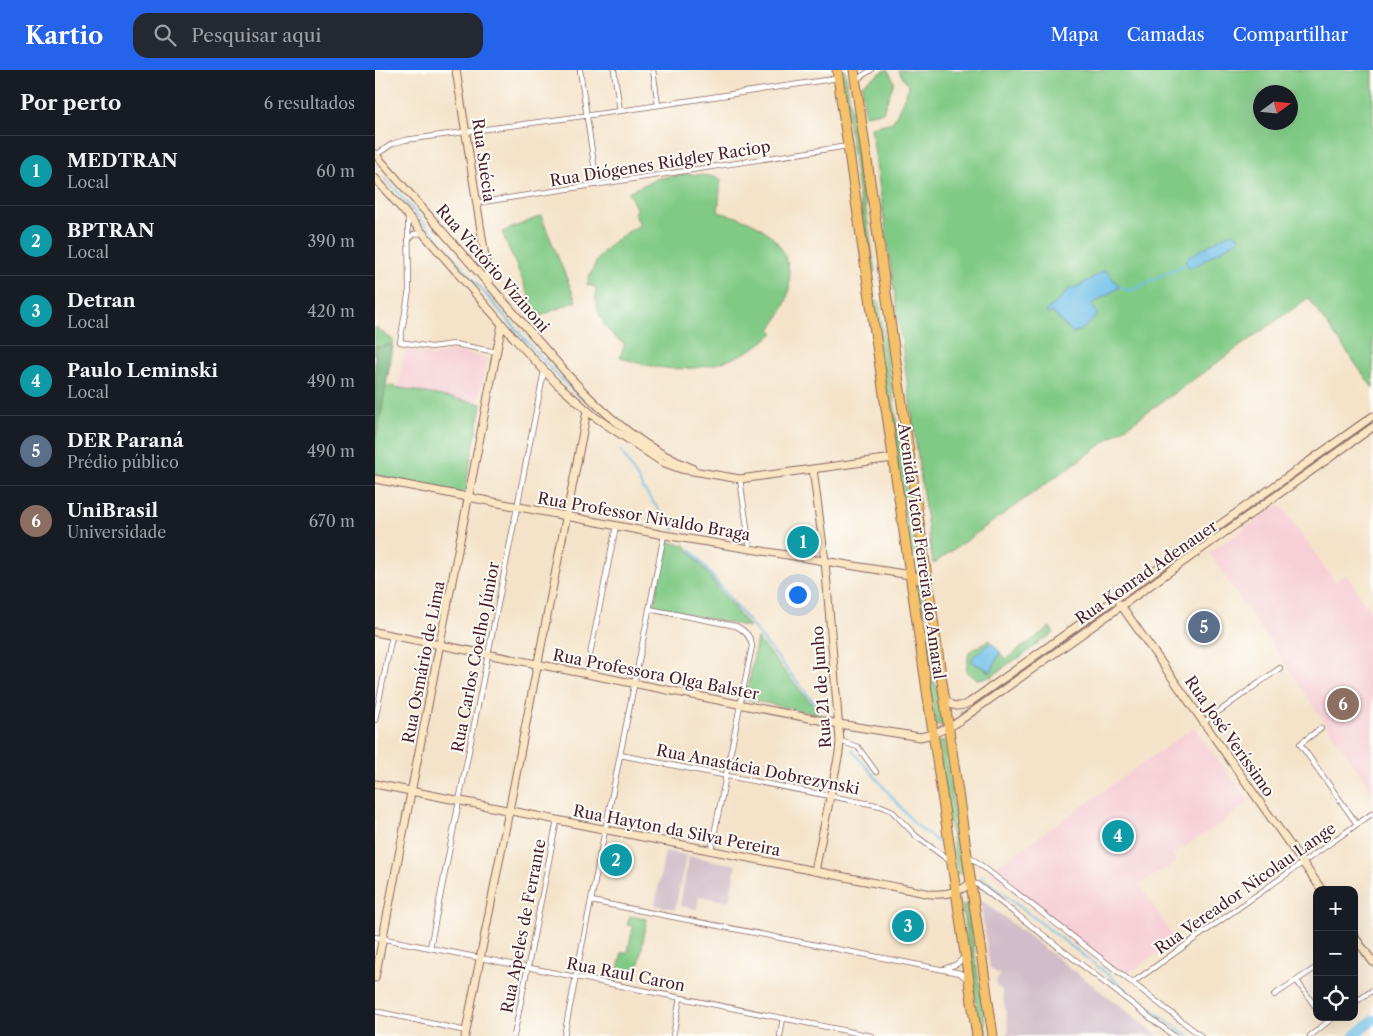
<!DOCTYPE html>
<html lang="pt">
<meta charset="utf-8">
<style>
:root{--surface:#171b24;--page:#242831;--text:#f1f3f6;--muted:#9ea1a6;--line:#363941;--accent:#2563eb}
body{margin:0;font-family:"Libre Caslon Text",serif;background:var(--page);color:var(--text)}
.controls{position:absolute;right:15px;bottom:15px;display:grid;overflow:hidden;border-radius:10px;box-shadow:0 5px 20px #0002}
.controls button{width:45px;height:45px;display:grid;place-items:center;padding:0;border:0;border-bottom:1px solid var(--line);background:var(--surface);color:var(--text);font:25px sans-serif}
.compass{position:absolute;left:878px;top:15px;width:45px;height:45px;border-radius:50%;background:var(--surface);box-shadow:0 5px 20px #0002;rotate:75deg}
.you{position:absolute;left:422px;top:524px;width:18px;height:18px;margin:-12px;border:4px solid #fff;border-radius:50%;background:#1a73e8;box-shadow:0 0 0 8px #1a73e833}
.badge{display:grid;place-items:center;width:32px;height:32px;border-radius:50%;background:var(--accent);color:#fff;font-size:16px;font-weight:700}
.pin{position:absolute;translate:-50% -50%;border:2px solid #fff;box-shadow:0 1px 5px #0006}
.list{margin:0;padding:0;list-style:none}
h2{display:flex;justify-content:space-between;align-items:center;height:65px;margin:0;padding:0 20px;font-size:21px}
h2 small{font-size:16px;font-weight:400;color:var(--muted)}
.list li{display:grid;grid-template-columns:32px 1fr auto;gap:15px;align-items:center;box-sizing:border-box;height:70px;padding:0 20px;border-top:1px solid var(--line)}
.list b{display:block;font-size:19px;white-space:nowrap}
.list p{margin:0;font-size:16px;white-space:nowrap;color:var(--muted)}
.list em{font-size:16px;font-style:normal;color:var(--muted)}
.icon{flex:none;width:28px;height:28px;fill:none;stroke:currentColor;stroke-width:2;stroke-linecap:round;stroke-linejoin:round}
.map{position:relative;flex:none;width:998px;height:966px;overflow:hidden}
header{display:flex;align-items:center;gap:30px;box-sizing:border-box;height:70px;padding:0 25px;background:var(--accent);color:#fff}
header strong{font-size:24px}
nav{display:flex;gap:28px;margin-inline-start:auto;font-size:18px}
.search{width:350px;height:45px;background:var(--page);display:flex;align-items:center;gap:12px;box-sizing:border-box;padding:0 18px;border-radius:15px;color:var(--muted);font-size:19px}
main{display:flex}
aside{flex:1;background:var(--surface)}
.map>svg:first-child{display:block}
.built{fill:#f6cfd7}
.industrial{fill:#d1bdc9}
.green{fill:#81ca86;stroke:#667458;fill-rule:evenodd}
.forest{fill:#68ae73;stroke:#59664f}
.water{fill:#6ebfe9;stroke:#5c6f8a}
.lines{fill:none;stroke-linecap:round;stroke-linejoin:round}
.stream{stroke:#6ebfe9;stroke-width:2}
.river{stroke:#6ebfe9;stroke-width:10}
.street-casing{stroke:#866462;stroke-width:6}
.secondary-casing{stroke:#866462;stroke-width:9}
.highway-casing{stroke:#866462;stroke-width:11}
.street{stroke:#fff;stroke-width:4.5}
.secondary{stroke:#fbe6c4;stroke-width:7}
.highway{stroke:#f5c16b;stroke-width:9}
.labels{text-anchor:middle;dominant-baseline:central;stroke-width:4;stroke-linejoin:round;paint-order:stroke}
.street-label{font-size:16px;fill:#4a1f2b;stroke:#fdfcf7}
</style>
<header>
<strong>Kartio</strong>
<div class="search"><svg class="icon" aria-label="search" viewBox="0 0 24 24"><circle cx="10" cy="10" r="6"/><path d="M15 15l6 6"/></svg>Pesquisar aqui</div>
<nav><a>Mapa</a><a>Camadas</a><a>Compartilhar</a></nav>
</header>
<main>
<aside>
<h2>Por perto<small>6 resultados</small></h2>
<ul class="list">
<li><span class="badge" style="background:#0f9aa8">1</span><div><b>MEDTRAN</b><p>Local</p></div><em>60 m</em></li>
<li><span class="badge" style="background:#0f9aa8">2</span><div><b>BPTRAN</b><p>Local</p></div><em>390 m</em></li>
<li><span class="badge" style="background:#0f9aa8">3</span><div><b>Detran</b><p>Local</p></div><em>420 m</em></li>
<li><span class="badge" style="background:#0f9aa8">4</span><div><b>Paulo Leminski</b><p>Local</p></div><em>490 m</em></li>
<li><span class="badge" style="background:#5c6f8a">5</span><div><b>DER Paraná</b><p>Prédio público</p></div><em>490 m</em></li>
<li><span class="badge" style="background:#8d6e63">6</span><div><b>UniBrasil</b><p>Universidade</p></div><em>670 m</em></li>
</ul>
</aside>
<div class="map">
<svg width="998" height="966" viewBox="0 0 998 966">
<rect width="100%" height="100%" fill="#fdfcf7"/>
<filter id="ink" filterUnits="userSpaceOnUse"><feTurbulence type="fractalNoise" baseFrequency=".02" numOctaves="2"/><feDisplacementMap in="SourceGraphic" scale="10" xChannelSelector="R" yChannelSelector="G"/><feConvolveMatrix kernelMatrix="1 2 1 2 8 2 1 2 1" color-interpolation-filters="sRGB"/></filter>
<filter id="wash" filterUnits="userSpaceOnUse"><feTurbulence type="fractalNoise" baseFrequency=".0096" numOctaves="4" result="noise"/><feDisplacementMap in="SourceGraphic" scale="20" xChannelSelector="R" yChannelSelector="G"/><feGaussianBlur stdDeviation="1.12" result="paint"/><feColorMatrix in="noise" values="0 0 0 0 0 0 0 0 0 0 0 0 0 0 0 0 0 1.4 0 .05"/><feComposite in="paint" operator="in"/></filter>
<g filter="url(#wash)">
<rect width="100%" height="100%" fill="#f4e3c9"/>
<g class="built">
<path d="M30,280L61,286L75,280L112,288L103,333L23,318Z"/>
<path d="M905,434L960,512L971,504L998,545V723L834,483Z"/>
<path d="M819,657L874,732L845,754L797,785L802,792L764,814L801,871L749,906L614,802Z"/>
</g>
<g class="industrial">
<path d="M290,781L311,785L300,839L280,835Z"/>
<path d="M314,786L361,795L354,832L324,826L322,839L305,836Z"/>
<path d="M605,829L784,966H630L634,960L627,920L622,916L621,911L625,905L615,898Z"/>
</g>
<g class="green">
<path d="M466,0H470L500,202L495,203Z"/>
<path d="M510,0H513L519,12L508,42L490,45L487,15Z"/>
<path d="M523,0H998V318L933,228L558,494L496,57L518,52L534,17ZM886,22H916V52H886Z"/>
<path d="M314,104L335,106L346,109L343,142C358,146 373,149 386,158C423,183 422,227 395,259L399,263C355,301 298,308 245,287L250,274C229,262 219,241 221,217L212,215C221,183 236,171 265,155L259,142L262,140L253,122L284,108Z"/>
<path d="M166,146L201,231L163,247L127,162Z"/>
<path d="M504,231L541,484H535L498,232Z"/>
<path d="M0,257L18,270L10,315L107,334L91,414L93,417L91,421L86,423L0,406Z"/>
<path d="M291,472L310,475L374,557L279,537Z"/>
<path d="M539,511L545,513L559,610L566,632L569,654L561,656Z"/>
<path d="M735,539V540L587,645L586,642L591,640Z"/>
<path d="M675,557L679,563L666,571L647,586L636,592L616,607L602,609L591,602L594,582L615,570L616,572L598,587L597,591L615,602L625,582L631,589Z"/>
<path d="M382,568L446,645L371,629Z"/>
<path d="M569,671L588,803L582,804L563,672Z"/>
<path d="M592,834L612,966H606L587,835Z"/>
<path d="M255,846L272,849L262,906L242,903L247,882H253L258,856L252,855Z"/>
</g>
<path class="forest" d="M14,274L18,277L2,366L0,369V276L6,277Z"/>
<g class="water">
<path d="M859,163L865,167L860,172L820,196L815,198L810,191L814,187L851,165Z"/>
<path d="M730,200L745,217L718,233L717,236L722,242V245C716,252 707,262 697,263L677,242L673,245L671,240L679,235L694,219L706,215Z"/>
<path d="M616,572L625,582L616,602L597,592L598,587Z"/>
</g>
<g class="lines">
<g class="stream">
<path d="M9,107L174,297L206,328"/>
<path d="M745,217L755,221L811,194"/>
<path d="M246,380L269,420L299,460"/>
<path d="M316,480L444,639"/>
<path d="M477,680L540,754L563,772"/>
<path d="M606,807L739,909L757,926L814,966"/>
</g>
<path class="river" d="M979,966L998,950"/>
</g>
</g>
<g filter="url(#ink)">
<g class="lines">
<g class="street-casing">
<g id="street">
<path d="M205,0L222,115"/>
<path d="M239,0L245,41"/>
<path d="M278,0L283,35"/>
<path d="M481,10L496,0"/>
<path d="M1,85L17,74L30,70L245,41L464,8"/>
<path d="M101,133L473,76"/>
<path d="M33,147L34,220L25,272L56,277L79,274L122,282"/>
<path d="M33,170L39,164L48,163"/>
<path d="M365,409L375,478"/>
<path d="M274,539L361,556C369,560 376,567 377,576L336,780"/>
<path d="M211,604L241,456"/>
<path d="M0,650L17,566"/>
<path d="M829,652L905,598"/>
<path d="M946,658L925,674L982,754"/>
<path d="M465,671L483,677L501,702"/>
<path d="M245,685L506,736L516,740L541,766L576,792"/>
<path d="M594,786L826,966"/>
<path d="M596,813L602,814L799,966"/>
<path d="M216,831L585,903L593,910"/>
<path d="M0,867L497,966"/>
<path d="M55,878L169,301"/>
<path d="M569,899L582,894L589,887"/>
<path d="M922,911L942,939"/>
<path d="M757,913L998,743"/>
<path d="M899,925L942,897"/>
<path d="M979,933L998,920"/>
<path d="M0,941L91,961"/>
<path d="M139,966L182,750"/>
<path d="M189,966L289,465"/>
<path d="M298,966L305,928"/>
<path d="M405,966L408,948"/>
<path d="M935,966L959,947"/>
</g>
</g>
<g class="secondary-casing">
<g id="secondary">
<path d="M81,0L114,212"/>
<path d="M0,84L193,305C228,344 268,379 317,398"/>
<path d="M0,108L139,268L181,313L220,347L287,392L306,399L365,409L518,388"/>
<path d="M438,399L450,491L465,671L464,683L440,801"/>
<path d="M0,409L289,465L535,505"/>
<path d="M745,534L947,820"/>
<path d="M0,562L464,654L545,667L558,664L580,654L998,357"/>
<path d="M570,627C575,638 585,638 595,632L998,346"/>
<path d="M0,714L556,824C571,825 585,822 596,813"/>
<path d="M979,866L998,892"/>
<path d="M0,908L127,254"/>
<path d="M90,966L212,341"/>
</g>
</g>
<g class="highway-casing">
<g id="highway">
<path d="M462,0L602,966"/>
<path d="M479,0L618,966"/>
<path d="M535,505L548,511L553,520"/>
</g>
</g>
<use href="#street" class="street"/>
<use href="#secondary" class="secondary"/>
<use href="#highway" class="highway"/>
</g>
</g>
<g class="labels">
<g class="street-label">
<text transform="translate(109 90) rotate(82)">Rua Suécia</text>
<text transform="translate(285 93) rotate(-9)">Rua Diógenes Ridgley Raciop</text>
<text transform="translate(118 198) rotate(49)">Rua Victório Vizinoni</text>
<text transform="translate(269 446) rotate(10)">Rua Professor Nivaldo Braga</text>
<text transform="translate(547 481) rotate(82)">Avenida Victor Ferreira do Amaral</text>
<text transform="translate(771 502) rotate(-35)">Rua Konrad Adenauer</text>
<text transform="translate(100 587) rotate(-79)">Rua Carlos Coelho Júnior</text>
<text transform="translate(48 592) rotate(-79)">Rua Osmário de Lima</text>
<text transform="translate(281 604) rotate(11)">Rua Professora Olga Balster</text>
<text transform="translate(446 617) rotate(-94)">Rua 21 de Junho</text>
<text transform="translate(855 666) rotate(55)">Rua José Veríssimo</text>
<text transform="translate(383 699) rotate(11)">Rua Anastácia Dobrezynski</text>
<text transform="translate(302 760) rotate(11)">Rua Hayton da Silva Pereira</text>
<text transform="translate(870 818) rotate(-35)">Rua Vereador Nicolau Lange</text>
<text transform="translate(148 856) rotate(-79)">Rua Apeles de Ferrante</text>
<text transform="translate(251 904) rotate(11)">Rua Raul Caron</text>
</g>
</g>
</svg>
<div class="controls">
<button>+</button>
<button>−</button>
<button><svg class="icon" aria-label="locate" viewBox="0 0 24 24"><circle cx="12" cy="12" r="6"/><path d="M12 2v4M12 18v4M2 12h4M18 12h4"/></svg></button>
</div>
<svg class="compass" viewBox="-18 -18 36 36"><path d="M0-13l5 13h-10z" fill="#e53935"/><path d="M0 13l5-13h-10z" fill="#9ea1a6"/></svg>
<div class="you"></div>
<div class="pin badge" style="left:428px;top:472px;background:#0f9aa8">1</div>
<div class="pin badge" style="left:241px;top:790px;background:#0f9aa8">2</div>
<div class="pin badge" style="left:533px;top:856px;background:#0f9aa8">3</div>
<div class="pin badge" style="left:743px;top:766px;background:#0f9aa8">4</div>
<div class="pin badge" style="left:829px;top:557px;background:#5c6f8a">5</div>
<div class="pin badge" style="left:968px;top:634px;background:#8d6e63">6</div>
</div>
</main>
